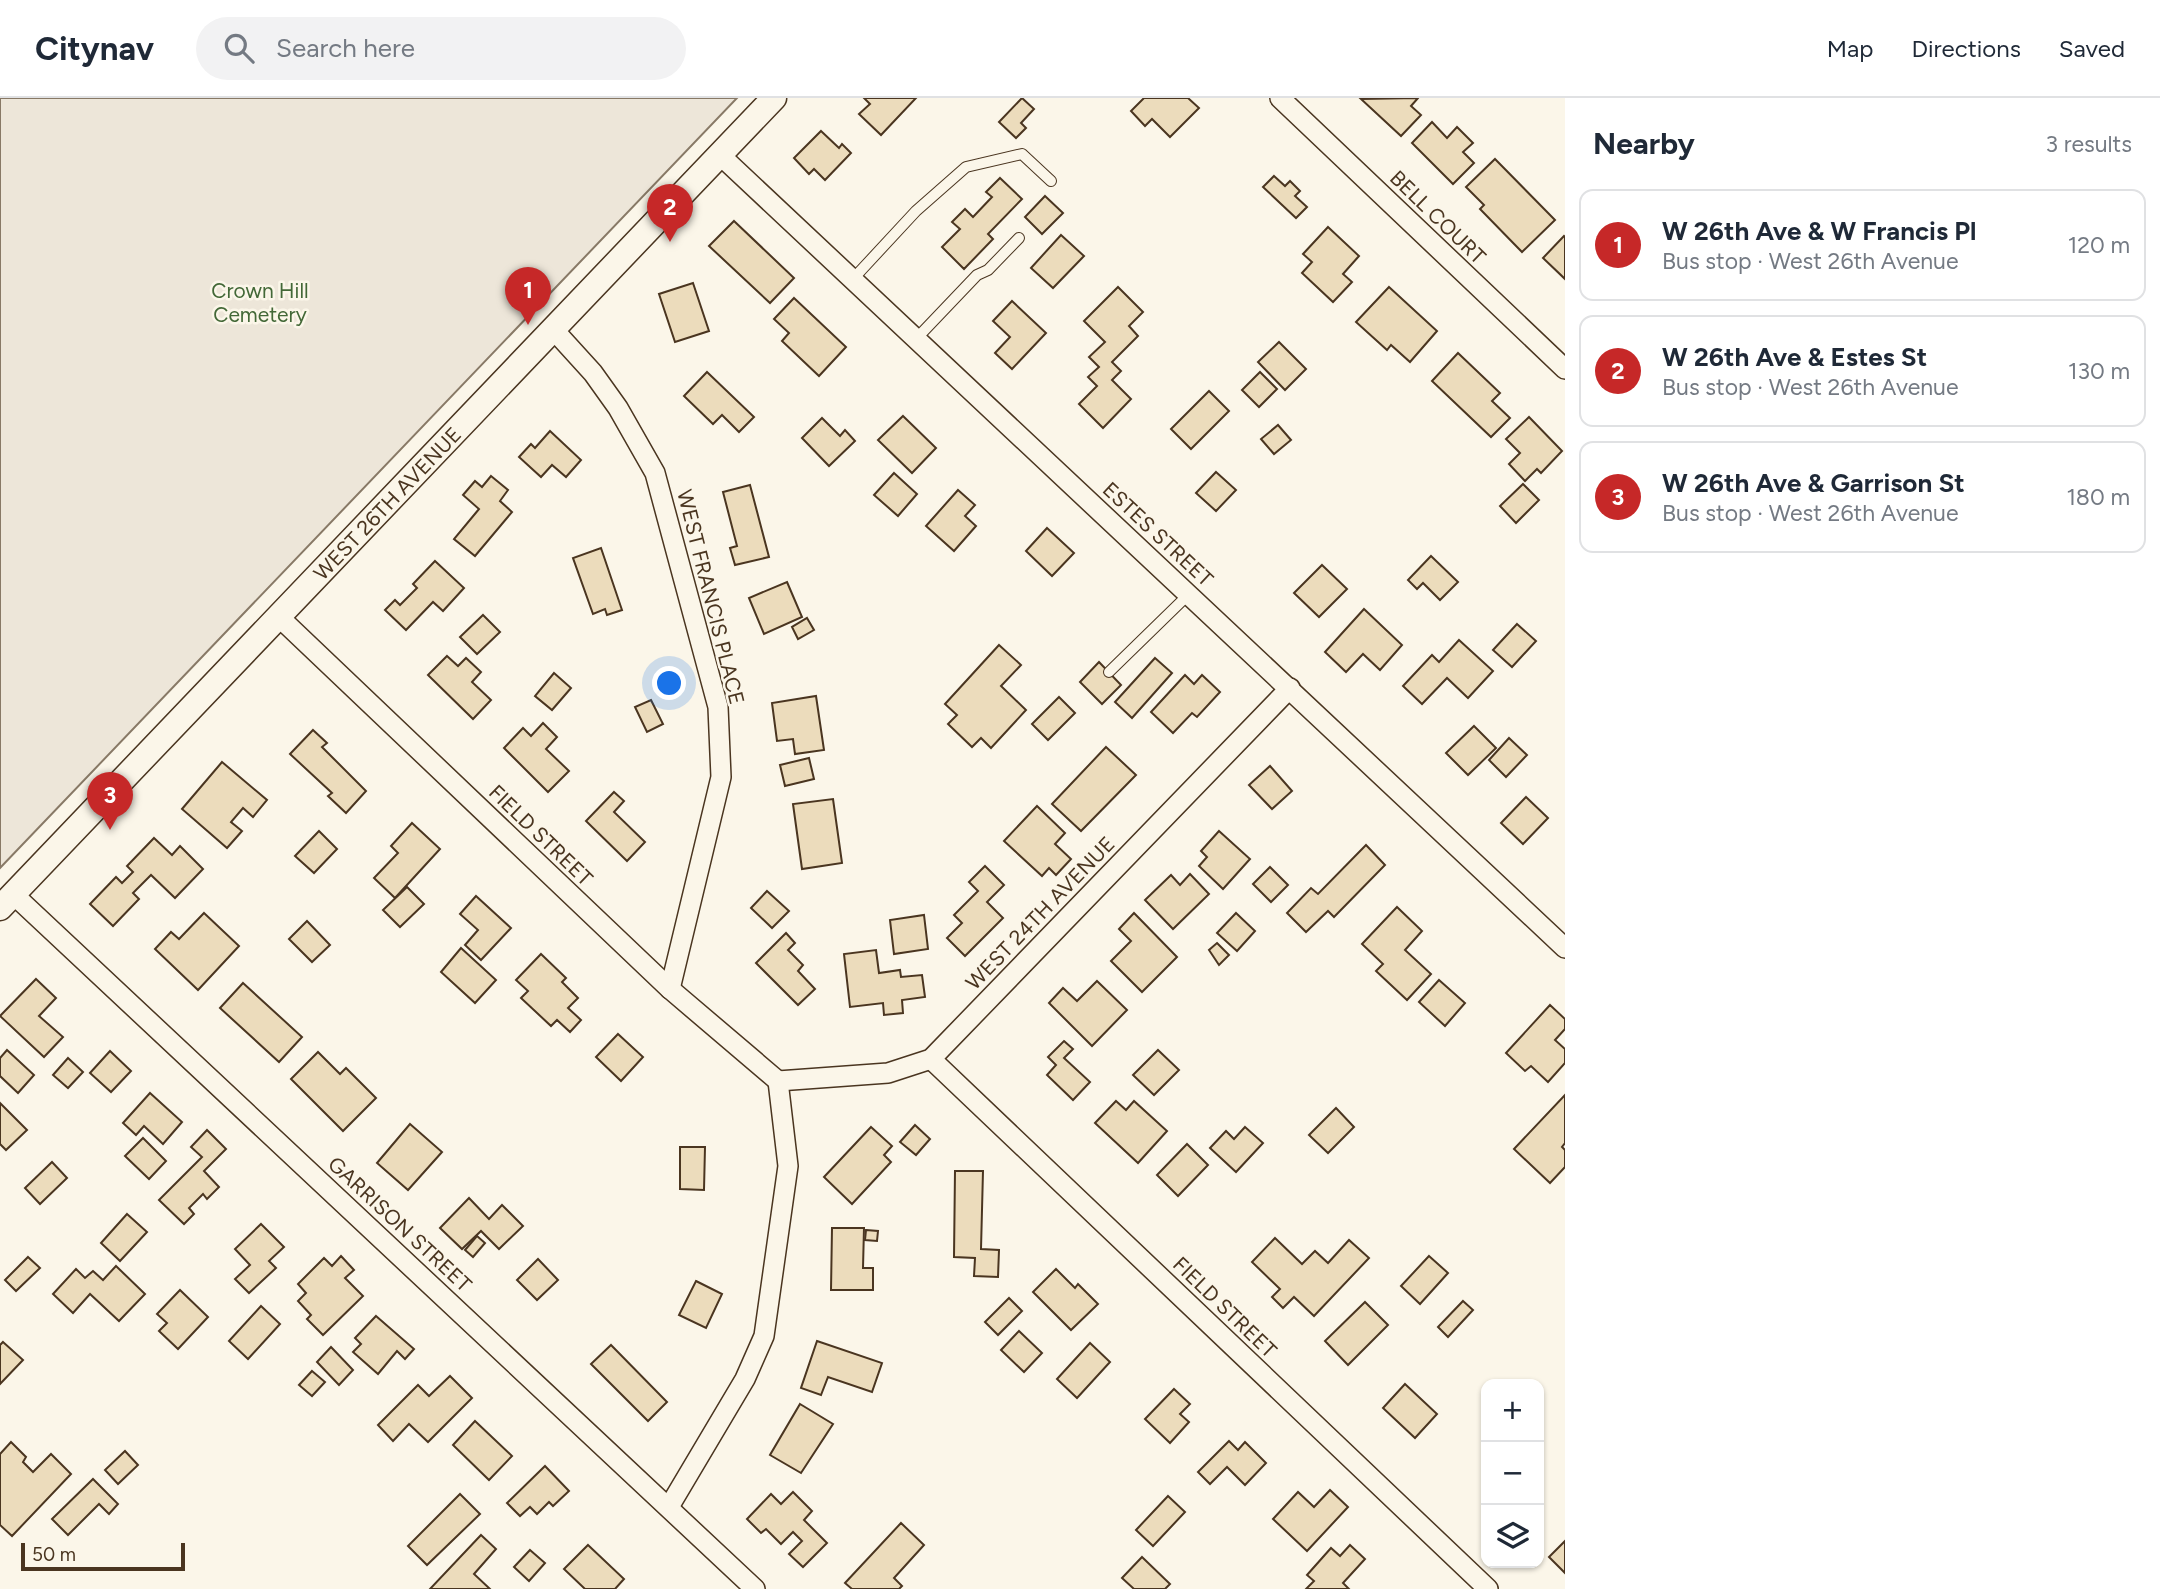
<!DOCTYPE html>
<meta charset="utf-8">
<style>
:root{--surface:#fff;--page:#f2f2f3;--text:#1f2937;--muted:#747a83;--line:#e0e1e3;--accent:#c62828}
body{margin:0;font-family:Figtree,sans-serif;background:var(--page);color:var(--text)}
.controls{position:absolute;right:21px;bottom:21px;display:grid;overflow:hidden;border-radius:14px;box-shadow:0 2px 5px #0004}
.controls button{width:63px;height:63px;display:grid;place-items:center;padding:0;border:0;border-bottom:2px solid var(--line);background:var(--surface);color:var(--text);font:35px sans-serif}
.scale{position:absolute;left:21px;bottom:18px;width:164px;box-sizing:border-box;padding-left:7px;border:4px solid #4a3520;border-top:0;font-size:19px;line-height:24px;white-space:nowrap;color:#4a3520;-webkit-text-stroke:5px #fbf6e9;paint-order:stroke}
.you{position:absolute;left:670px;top:586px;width:24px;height:24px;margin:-18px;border:5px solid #fff;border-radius:50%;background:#1a73e8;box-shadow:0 0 0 10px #1a73e833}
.badge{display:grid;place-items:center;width:46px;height:46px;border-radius:50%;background:var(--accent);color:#fff;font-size:23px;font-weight:700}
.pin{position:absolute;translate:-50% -58px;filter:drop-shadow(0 2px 4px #0008)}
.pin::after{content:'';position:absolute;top:37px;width:24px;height:21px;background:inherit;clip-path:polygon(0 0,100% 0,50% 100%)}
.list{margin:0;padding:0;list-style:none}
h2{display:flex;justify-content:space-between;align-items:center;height:91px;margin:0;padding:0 28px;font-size:30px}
h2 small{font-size:23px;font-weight:400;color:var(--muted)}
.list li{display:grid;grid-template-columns:46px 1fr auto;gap:21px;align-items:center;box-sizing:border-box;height:112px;margin:0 14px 14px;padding:0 14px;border:2px solid var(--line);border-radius:14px}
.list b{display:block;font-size:26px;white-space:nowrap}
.list p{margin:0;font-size:23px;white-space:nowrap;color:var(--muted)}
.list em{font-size:23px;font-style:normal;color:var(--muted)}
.icon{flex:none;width:38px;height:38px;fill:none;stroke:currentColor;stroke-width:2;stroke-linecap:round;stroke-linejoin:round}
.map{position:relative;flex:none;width:1565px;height:1491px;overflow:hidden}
header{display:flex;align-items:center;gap:42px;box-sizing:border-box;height:98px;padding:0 35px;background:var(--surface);border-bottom:2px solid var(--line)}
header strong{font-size:33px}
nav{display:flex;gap:38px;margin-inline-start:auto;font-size:24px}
.search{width:490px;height:63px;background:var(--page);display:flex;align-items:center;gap:18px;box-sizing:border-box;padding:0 24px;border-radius:38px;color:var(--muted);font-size:26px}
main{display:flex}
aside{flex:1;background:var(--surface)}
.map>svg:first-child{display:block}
.green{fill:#ede6d9;stroke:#887966;stroke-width:2}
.building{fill:#ecdcbc;stroke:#4a3520;stroke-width:2}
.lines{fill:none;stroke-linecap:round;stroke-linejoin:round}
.service-casing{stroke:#4a3520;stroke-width:12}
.minor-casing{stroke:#4a3520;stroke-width:22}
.tertiary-casing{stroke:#4a3520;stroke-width:27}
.service{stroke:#fbf6e9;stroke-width:10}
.minor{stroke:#fbf6e9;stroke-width:19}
.tertiary{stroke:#fbf6e9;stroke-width:24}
.labels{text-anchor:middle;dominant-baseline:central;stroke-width:5;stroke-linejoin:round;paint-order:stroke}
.street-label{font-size:21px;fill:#4a3520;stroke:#fbf6e9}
.park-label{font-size:21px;fill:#436837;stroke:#fbf6e9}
</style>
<header>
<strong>Citynav</strong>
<div class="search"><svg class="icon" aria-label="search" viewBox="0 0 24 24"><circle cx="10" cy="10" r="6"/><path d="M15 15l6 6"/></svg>Search here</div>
<nav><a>Map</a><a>Directions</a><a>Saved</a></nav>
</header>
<main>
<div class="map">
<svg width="1565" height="1491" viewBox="0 0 1565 1491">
<rect width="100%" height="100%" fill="#fbf6e9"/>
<path class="green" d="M0,0H737L0,770Z"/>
<g class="building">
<path d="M864,0H916L881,37L859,16L870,6Z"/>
<path d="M1022,0L1034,11L1021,25L1026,30L1016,40L999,24Z"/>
<path d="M1144,0H1188L1199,10L1170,39L1152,21L1145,28L1131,13Z"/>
<path d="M1418,0L1411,8L1421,17L1401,38L1361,1Z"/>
<path d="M1432,24L1447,40L1457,29L1473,45L1463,54L1474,65L1453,86L1412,45Z"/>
<path d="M821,33L839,50L842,46L851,55L825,82L814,71L809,76L794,60Z"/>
<path d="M1495,61L1555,122L1522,154L1480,111L1484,107L1466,89Z"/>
<path d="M1274,78L1285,88L1290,83L1300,93L1295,98L1307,109L1296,120L1263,89Z"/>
<path d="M1000,80L1022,101L988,136L993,141L964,171L942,149L960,131L952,124L965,111L973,119L992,99L986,94Z"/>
<path d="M1045,98L1063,115L1042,136L1025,119Z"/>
<path d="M734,123L794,180L770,205L709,148Z"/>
<path d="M1328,129L1359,158L1343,176L1352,184L1333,204L1302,175L1312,164L1303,156Z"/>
<path d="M1061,137L1084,158L1053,190L1031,170Z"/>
<path d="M1564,138L1565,139V181L1543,160Z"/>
<path d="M693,185L709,233L675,244L659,196Z"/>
<path d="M1118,189L1143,214L1129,228L1138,238L1112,264L1121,273L1112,282L1131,301L1103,330L1079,306L1097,288L1088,279L1099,269L1089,259L1105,244L1084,223Z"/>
<path d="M1389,189L1437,233L1410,264L1391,247L1387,252L1356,224Z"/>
<path d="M794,200L846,249L819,278L782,243L789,235L774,221Z"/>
<path d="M1012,203L1046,235L1012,271L995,255L1010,239L993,223Z"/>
<path d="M1279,244L1306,271L1285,292L1258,264Z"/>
<path d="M1458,255L1500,295L1492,303L1510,320L1491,339L1432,283Z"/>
<path d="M707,274L754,319L739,334L722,317L713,326L684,298Z"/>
<path d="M1260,274L1277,291L1259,309L1242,292Z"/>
<path d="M1209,293L1229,313L1191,351L1171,331Z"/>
<path d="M903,318L936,350L912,375L878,342Z"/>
<path d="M1529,319L1562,353L1541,375L1537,371L1525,383L1509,366L1520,355L1506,341Z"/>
<path d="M822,320L840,338L845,332L855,343L829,368L802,340Z"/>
<path d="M1278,327L1291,342L1274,356L1261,341Z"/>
<path d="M550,333L581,362L566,379L552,367L541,379L519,359L531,346L535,350Z"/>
<path d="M1216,374L1236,392L1216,413L1196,395Z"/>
<path d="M894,375L917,396L898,418L874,397Z"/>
<path d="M491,378L508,392L500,403L512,414L475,458L454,441L479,411L463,397L475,383L482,389Z"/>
<path d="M1523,386L1539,402L1516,425L1500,408Z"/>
<path d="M750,387L769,459L735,467L730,450L737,448L723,394Z"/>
<path d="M958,392L975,407L965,418L976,428L954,453L926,428Z"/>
<path d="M1047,430L1074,455L1052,478L1026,453Z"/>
<path d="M601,450L622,512L607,517L605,511L593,516L573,460Z"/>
<path d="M1431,458L1458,484L1440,502L1423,485L1417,491L1408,482Z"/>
<path d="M435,463L464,490L443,513L433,504L406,532L385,512L395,502L400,507L417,490L413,486Z"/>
<path d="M1322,467L1347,491L1319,519L1294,495Z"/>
<path d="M787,484L802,519L764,536L749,500Z"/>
<path d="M1364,511L1402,547L1380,572L1363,556L1346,574L1325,554Z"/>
<path d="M483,517L500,534L477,556L460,539Z"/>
<path d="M807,520L814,532L798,541L792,529Z"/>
<path d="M1517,526L1536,543L1512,569L1493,552Z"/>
<path d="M1459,542L1493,573L1468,600L1447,580L1422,606L1403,588L1432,557L1439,564Z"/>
<path d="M999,547L1021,567L1001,588L1026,612L991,650L981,640L972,649L948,626L957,617L945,606Z"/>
<path d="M447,558L458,568L466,560L481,574L472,584L491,602L473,621L428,577Z"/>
<path d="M1155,560L1172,575L1132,620L1115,604Z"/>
<path d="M1099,564L1121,587L1102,606L1080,584Z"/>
<path d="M554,575L571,590L552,612L535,598Z"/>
<path d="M1185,577L1194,586L1202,577L1220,594L1197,619L1192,615L1173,635L1151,614Z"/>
<path d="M816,598L824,652L795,656L793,641L777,643L772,605Z"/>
<path d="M1059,599L1075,615L1048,642L1032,626Z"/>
<path d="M651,602L663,626L647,634L635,609Z"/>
<path d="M543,625L557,639L546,651L569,673L548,694L504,650L523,630L531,638Z"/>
<path d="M1474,628L1496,650L1468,677L1446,655Z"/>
<path d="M313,632L327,645L322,649L366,693L346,715L328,698L332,695L290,656Z"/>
<path d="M1509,640L1527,657L1506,679L1489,662Z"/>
<path d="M1106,649L1136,677L1081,733L1052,706Z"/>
<path d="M809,660L814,681L785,688L780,667Z"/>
<path d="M222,664L267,702L253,719L243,710L231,724L242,733L227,750L182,711Z"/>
<path d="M1270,668L1292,693L1272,711L1249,687Z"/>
<path d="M614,694L624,703L614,714L645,744L627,763L586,723Z"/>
<path d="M1526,699L1548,720L1523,746L1501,725Z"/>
<path d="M833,701L842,765L802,771L793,706Z"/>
<path d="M1037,708L1065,735L1055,746L1071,761L1056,777L1049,770L1042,778L1004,743Z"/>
<path d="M412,725L440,751L395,800L374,780L398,755L391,748Z"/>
<path d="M319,733L337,751L314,775L295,758Z"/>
<path d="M1219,733L1250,761L1223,791L1199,768L1207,759L1201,753Z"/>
<path d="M154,740L172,757L180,748L203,771L175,800L151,777L133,795L139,801L113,828L90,806L116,779L122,785L133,774L127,768Z"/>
<path d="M1366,747L1385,767L1334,819L1328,813L1306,834L1287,815L1311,790L1318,796Z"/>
<path d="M985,768L1004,787L987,804L1003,820L965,858L947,840L962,825L954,817L978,793L969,784Z"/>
<path d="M1270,769L1288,787L1271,804L1253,786Z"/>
<path d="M1190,776L1209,796L1173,831L1145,802L1171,777L1180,787Z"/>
<path d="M407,789L424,806L400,829L383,812Z"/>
<path d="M767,793L789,813L772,830L751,810Z"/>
<path d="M476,798L511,830L481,862L465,847L478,832L460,816Z"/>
<path d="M1397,809L1422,833L1405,852L1431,876L1407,902L1376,873L1383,866L1362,846Z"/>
<path d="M204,815L239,848L198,892L155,851L171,834L179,841Z"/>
<path d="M1134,815L1177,859L1142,894L1111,863L1131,843L1119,831Z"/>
<path d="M1236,815L1255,833L1237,853L1217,835Z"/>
<path d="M924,817L928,851L894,856L890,822Z"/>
<path d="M307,823L330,847L312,864L289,841Z"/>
<path d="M786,835L795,845L788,852L803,867L798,873L815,891L798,907L756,865Z"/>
<path d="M1217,845L1229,857L1219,867L1209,852Z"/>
<path d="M461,850L496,882L475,905L441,874Z"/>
<path d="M876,852L879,875L900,872L901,879L922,877L925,899L902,902L903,915L884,917L883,905L850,909L844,856Z"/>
<path d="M541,856L566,880L562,884L578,900L568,910L581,922L570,934L557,922L551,928L521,900L528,893L516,882Z"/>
<path d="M36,881L56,900L39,918L63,939L44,959L0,918Z"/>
<path d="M1439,882L1465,905L1445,928L1419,904Z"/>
<path d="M1097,883L1127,912L1092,948L1049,905L1063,890L1077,903Z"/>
<path d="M243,885L302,939L279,964L220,910Z"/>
<path d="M1550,907L1565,921V931L1555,942L1565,951V965L1548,984L1531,968L1525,973L1506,955Z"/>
<path d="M618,936L643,959L621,983L596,959Z"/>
<path d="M1064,943L1073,951L1064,960L1090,984L1073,1002L1047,977L1056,967L1048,959Z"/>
<path d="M7,952L34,977L18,995L0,978V960Z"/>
<path d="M1158,952L1179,972L1154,997L1133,977Z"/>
<path d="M110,953L131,973L111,994L90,975Z"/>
<path d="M318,954L340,976L346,970L376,1000L343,1033L291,981Z"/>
<path d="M68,960L83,974L68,990L53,977Z"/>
<path d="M150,995L182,1024L163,1046L144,1028L136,1037L123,1025Z"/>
<path d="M1565,997V1045L1562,1049L1565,1052V1069L1550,1085L1514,1051Z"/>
<path d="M1116,1003L1126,1012L1134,1003L1167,1033L1138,1065L1095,1025Z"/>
<path d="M0,1005L27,1032L6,1052L0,1046Z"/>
<path d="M1336,1010L1354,1029L1328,1055L1309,1037Z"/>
<path d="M410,1026L442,1054L408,1092L377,1065Z"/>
<path d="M915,1027L930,1041L916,1057L900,1044Z"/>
<path d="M871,1029L892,1048L884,1057L891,1064L852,1106L824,1079Z"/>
<path d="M1245,1029L1263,1045L1236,1074L1210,1050L1226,1033L1234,1041Z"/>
<path d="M207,1032L226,1051L204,1073L219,1089L207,1101L203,1096L189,1110L194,1116L184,1126L159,1102L202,1059L191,1049Z"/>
<path d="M143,1040L166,1063L149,1081L125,1058Z"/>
<path d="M1187,1046L1208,1067L1178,1098L1157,1077Z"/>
<path d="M680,1049H705L704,1092L680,1091Z"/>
<path d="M52,1064L67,1080L40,1106L25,1090Z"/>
<path d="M955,1073H983L981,1151L999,1152L998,1179L974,1178L975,1160L954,1159Z"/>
<path d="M469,1100L489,1121L502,1107L523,1128L499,1151L481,1133L462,1151L440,1130Z"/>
<path d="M127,1116L147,1134L120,1163L101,1145Z"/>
<path d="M261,1126L284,1149L269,1163L276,1170L249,1195L235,1181L250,1167L235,1151Z"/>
<path d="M832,1130H864L863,1170H873V1192H831Z"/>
<path d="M866,1132L878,1133L877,1143L865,1142Z"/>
<path d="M477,1138L485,1145L473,1159L465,1152Z"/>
<path d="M1275,1140L1302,1166L1315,1153L1328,1165L1349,1142L1369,1160L1314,1218L1294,1199L1283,1210L1272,1199L1280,1191L1252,1164Z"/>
<path d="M341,1158L354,1172L345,1180L363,1198L323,1237L307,1221L311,1217L298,1203L306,1195L298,1186L324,1160L332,1168Z"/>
<path d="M1429,1158L1448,1175L1420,1206L1401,1188Z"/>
<path d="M28,1159L40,1170L16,1193L5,1182Z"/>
<path d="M538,1161L558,1182L537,1202L517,1182Z"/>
<path d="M116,1168L145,1196L119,1223L90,1196L73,1215L53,1196L76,1171L85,1180L93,1173L103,1182Z"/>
<path d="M1056,1171L1075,1190L1078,1186L1098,1206L1071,1232L1033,1194Z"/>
<path d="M696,1183L722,1196L706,1230L679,1217Z"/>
<path d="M180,1192L208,1219L178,1251L159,1233L167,1225L157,1216Z"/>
<path d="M1009,1200L1022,1213L998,1237L985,1224Z"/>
<path d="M1463,1203L1473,1212L1448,1239L1438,1229Z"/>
<path d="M1365,1204L1388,1227L1348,1267L1325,1243Z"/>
<path d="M261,1208L280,1226L248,1261L229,1243Z"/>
<path d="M376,1218L414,1251L405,1261L397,1253L378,1276L353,1254L361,1246L355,1240Z"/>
<path d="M1019,1233L1042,1255L1024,1274L1001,1252Z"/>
<path d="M817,1243L882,1265L872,1294L828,1279L821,1297L801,1290Z"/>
<path d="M3,1244L23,1262L0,1286V1247Z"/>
<path d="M1090,1245L1110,1264L1077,1300L1057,1281Z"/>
<path d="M611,1247L667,1304L648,1323L591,1266Z"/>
<path d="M331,1249L353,1272L339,1287L317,1264Z"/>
<path d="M312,1273L325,1284L312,1298L299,1287Z"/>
<path d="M450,1278L472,1300L428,1344L409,1326L393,1343L378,1327L418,1287L429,1298Z"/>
<path d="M1405,1286L1437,1316L1415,1340L1383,1310Z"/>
<path d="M1174,1291L1190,1306L1180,1316L1189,1324L1170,1345L1145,1321Z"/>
<path d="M800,1306L833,1326L801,1375L770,1357Z"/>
<path d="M475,1323L512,1358L489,1382L453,1347Z"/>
<path d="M1229,1343L1238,1352L1245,1344L1266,1365L1245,1387L1227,1369L1210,1386L1198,1374Z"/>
<path d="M11,1344L26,1359L23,1364L33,1374L51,1356L71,1376L12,1438L0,1427V1356Z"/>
<path d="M125,1353L138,1367L118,1386L105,1372Z"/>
<path d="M545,1368L569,1393L553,1408L549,1404L537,1416L530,1409L520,1418L507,1405Z"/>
<path d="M93,1381L118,1406L109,1416L99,1406L68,1437L52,1421Z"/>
<path d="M1330,1392L1348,1409L1307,1453L1273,1421L1298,1394L1314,1409Z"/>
<path d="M793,1394L812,1413L804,1422L827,1445L803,1469L789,1456L802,1443L793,1434L781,1446L766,1431L761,1435L747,1421L771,1396L781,1406Z"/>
<path d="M460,1396L480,1416L427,1467L408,1448Z"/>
<path d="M1168,1398L1185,1414L1153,1448L1136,1432Z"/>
<path d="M901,1425L924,1447L894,1480L902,1488L899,1491H852L845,1485Z"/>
<path d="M481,1437L496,1451L474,1476L490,1491H430Z"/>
<path d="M1565,1443V1475L1549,1459Z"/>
<path d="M588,1447L624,1481L615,1491H585L564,1471Z"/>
<path d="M1350,1447L1365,1461L1343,1485L1349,1491H1306L1314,1483L1307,1477L1331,1450L1340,1458Z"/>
<path d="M530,1452L545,1465L529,1483L514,1469Z"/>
<path d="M1142,1459L1170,1486L1165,1491H1134L1122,1480Z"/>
</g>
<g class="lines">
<g class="service-casing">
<g id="service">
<path d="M852,182L916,113L966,69L1022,56L1051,83"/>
<path d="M916,241L977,177L988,172L1019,140"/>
<path d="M1109,574L1189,496"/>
</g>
</g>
<g class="minor-casing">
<g id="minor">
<path d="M1280,0L1565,271"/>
<path d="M720,57L1565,850"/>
<path d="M553,231L593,275L618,310L655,375L718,609L721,679L670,891"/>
<path d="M278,518L670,891L778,983"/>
<path d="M13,796L755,1491"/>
<path d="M931,961L1488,1491"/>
<path d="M778,983L888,975L931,961L1290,590"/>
<path d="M669,1409L745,1281L764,1238L788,1068L778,983"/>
</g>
</g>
<g class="tertiary-casing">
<g id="tertiary">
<path id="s1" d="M0,810L774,0"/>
</g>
</g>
<use href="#service" class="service"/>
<use href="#minor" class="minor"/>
<use href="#tertiary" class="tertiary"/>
</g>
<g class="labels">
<g class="street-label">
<text transform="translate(1438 119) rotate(44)">BELL COURT</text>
<text stroke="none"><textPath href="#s1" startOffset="560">WEST 26TH AVENUE</textPath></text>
<text transform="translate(1158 436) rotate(43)">ESTES STREET</text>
<text transform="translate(711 499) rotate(76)">WEST FRANCIS PLACE</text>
<text transform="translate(541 737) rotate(44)">FIELD STREET</text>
<text transform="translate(1040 815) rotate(-46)">WEST 24TH AVENUE</text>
<text transform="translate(400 1126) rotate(43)">GARRISON STREET</text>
<text transform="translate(1225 1209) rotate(44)">FIELD STREET</text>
</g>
<g class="park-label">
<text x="260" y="192">Crown Hill<tspan x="260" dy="24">Cemetery</tspan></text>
</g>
</g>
</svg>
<div class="controls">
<button>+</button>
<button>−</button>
<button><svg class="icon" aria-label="layers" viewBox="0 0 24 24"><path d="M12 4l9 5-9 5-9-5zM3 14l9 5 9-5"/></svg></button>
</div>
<div class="scale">50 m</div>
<div class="you"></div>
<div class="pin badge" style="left:528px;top:227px">1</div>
<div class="pin badge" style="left:670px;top:144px">2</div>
<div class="pin badge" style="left:110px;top:732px">3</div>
</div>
<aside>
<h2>Nearby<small>3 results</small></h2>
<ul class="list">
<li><span class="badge">1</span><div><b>W 26th Ave &amp; W Francis Pl</b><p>Bus stop · West 26th Avenue</p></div><em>120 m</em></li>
<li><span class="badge">2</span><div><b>W 26th Ave &amp; Estes St</b><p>Bus stop · West 26th Avenue</p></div><em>130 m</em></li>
<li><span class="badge">3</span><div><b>W 26th Ave &amp; Garrison St</b><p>Bus stop · West 26th Avenue</p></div><em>180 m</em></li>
</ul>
</aside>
</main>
